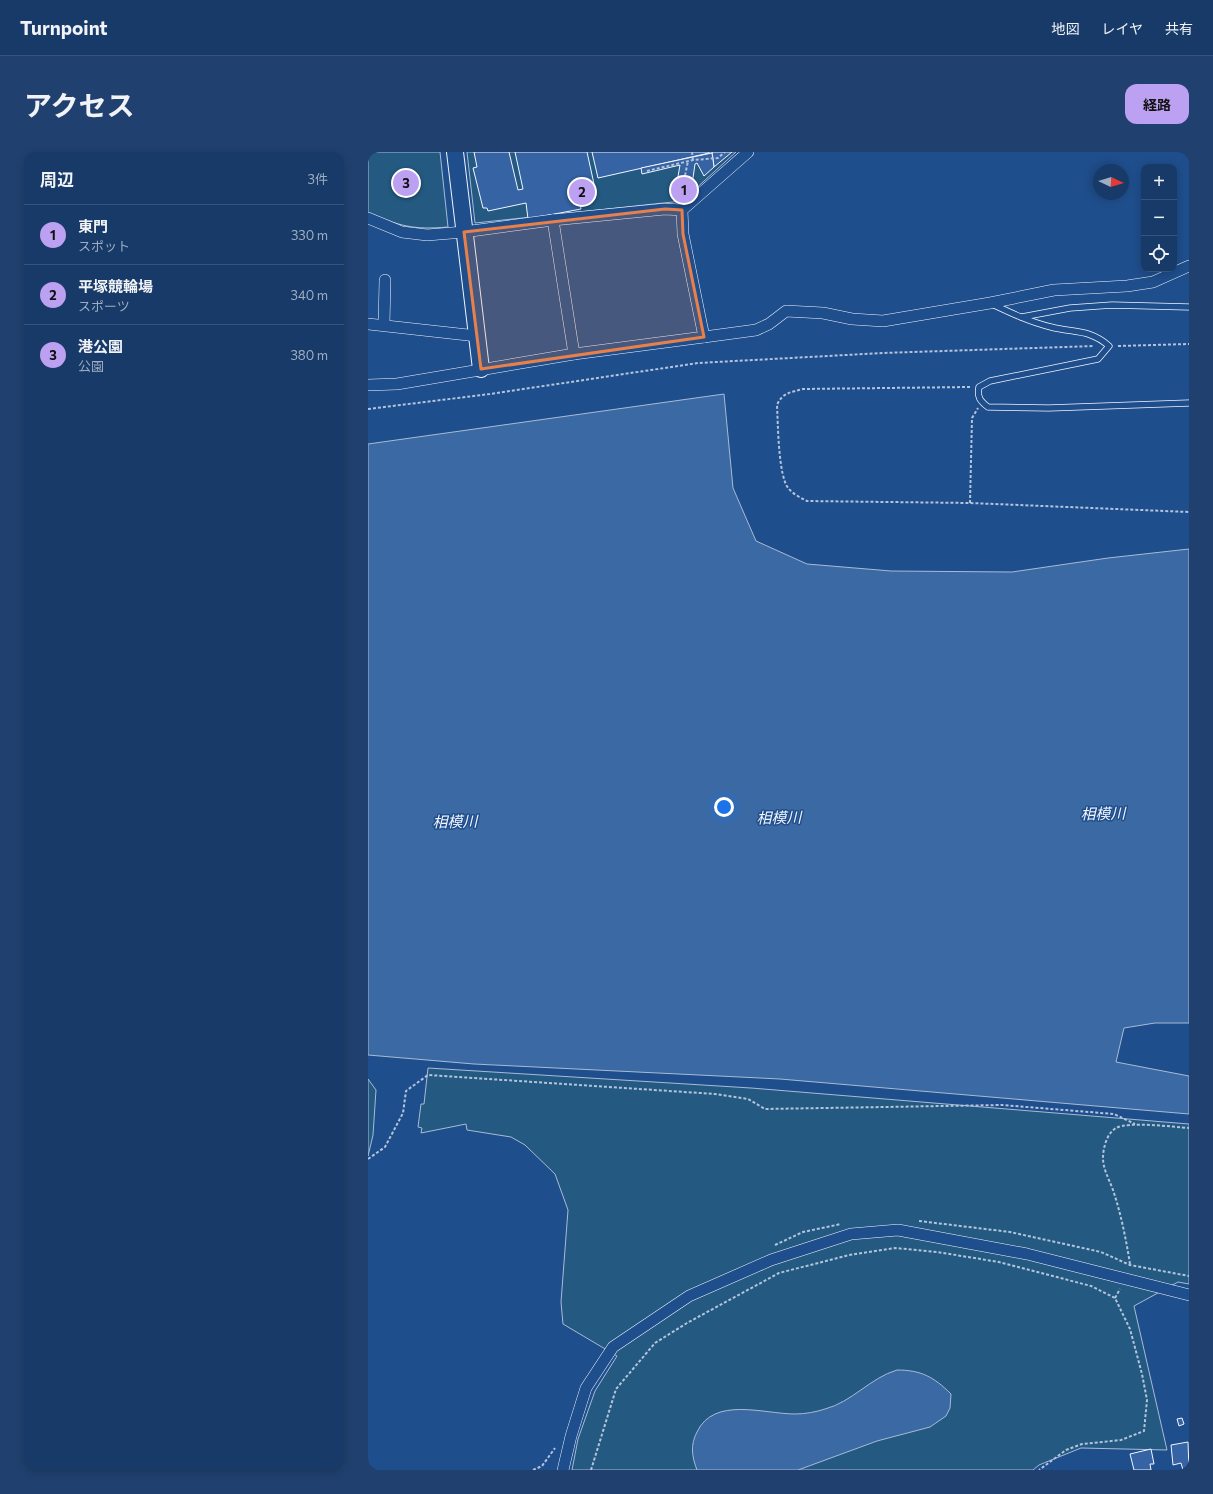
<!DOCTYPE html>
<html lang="ja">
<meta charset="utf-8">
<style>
:root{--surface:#173a69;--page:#20416f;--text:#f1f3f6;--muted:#9eadc0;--line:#36547d;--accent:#bca0f2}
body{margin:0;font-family:Commissioner,"Noto Sans JP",sans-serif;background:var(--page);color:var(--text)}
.controls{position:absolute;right:12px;top:12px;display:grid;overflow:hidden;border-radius:8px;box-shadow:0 2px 10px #0003}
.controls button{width:36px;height:36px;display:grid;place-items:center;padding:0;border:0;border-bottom:1px solid var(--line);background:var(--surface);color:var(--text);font:20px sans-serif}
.compass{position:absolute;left:725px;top:12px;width:36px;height:36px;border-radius:50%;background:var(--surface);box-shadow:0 2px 10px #0003;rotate:94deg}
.you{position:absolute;left:356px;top:655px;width:14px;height:14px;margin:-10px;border:3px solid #fff;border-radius:50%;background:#1a73e8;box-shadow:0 0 0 6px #1a73e833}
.badge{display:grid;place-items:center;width:26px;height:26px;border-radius:50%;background:var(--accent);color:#111;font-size:13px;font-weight:700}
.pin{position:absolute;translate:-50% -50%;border:2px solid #fff;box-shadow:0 1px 4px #0006}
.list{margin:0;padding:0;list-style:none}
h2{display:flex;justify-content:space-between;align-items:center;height:52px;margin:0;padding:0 16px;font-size:17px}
h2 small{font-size:13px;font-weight:400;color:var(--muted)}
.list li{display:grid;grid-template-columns:26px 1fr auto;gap:12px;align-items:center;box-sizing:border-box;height:60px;padding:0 16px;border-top:1px solid var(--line)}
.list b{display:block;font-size:15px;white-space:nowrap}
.list p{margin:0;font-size:13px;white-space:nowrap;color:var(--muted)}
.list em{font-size:13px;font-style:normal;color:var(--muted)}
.icon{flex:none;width:22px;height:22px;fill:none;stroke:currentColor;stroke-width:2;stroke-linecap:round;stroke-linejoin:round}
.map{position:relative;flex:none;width:821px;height:1318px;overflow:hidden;border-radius:12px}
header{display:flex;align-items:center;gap:24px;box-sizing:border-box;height:56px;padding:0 20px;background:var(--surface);border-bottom:1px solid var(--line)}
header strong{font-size:19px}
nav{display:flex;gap:22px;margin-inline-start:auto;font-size:14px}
.intro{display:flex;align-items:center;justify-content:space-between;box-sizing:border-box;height:96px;padding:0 24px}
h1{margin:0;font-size:28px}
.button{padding:10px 18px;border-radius:12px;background:var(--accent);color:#111;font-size:14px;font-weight:700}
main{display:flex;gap:24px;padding:0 24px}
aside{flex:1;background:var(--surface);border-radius:12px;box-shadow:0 2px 10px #0003}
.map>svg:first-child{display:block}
.green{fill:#245a82;stroke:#a8bbd7}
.water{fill:#3b69a3;stroke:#a8bbd7}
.building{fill:#3563a3;stroke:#f2f6ff}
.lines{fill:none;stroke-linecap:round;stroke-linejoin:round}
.lane-casing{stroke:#f2f6ff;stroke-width:7}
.street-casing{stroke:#f2f6ff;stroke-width:12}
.secondary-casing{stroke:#f2f6ff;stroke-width:18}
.path{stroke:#b3c4dc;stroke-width:2;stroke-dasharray:3 2;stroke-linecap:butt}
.lane{stroke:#1f4e8c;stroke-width:5.5}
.street{stroke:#1f4e8c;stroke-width:11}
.secondary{stroke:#1f4e8c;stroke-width:16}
.marked{fill:#ea8049;fill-opacity:0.2;stroke:#ea8049;stroke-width:3;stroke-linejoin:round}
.labels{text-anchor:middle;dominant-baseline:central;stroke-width:3;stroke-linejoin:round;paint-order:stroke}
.water-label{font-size:15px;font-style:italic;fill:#f2f6ff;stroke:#1f4e8c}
</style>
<header>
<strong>Turnpoint</strong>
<nav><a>地図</a><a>レイヤ</a><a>共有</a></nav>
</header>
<div class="intro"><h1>アクセス</h1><a class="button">経路</a></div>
<main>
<aside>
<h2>周辺<small>3件</small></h2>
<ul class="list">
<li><span class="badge">1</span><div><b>東門</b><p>スポット</p></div><em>330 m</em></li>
<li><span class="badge">2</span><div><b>平塚競輪場</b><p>スポーツ</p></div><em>340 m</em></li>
<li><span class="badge">3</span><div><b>港公園</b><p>公園</p></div><em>380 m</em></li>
</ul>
</aside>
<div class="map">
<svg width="821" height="1318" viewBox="0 0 821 1318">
<rect width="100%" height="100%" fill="#1f4e8c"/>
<g class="green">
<path d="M0,0H72L80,75C44,78 33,74 0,61Z"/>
<path d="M99,0H368L314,49L107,71Z"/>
<path d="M60,916L383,936L821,972V1132L810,1130L766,1154L799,1298L713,1296L671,1313L665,1318H204L210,1287L227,1239L249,1204L195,1172L193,1150L200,1058L187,1022L157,993L143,985L99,978L98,972L53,981L54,976L50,975L53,952H56Z"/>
<path d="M0,927L8,938L5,983L0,1004Z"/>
</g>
<g class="water">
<path d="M356,242L365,336L388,389L439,412L523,419L644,420L740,406L821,397V871H787L756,876L748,910L821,924V962L412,927L106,912L0,903V292Z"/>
<path d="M529,1218C553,1218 566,1225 583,1242L582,1256L578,1264L562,1275L509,1289L430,1318H329C324,1305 322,1293 329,1280C346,1244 396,1262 427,1262C437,1262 448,1260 457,1257C484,1250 502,1226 529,1218Z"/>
</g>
<g class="building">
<path d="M106,0H141L150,38L155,37L147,0H219L226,32L209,37L213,57L160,67L158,51L120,59L119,56H115L105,16L109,15Z"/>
<path d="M224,0H341V1L230,26Z"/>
<path d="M344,0H364L346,15Z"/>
<path d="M344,1L346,15L336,24L329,11L327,12L324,33L309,30L312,13L274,22L273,16Z"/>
<path d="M309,30L324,33L330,34L318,45L307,43Z"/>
<path d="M814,1266L816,1272L811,1274L809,1267Z"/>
<path d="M820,1290L821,1318H815L813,1311L805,1313L803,1293Z"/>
<path d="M783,1297L786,1312H782L783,1318H766L762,1302Z"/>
</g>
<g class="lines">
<g class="lane-casing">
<g id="lane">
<path d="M624,152C643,161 662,170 683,175C706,181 722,177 741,194L730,207L622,229L611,235C609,245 612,249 620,255L681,256L821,251"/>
<path d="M654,165L702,156L744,153L821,155"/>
</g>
</g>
<g class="street-casing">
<g id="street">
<path d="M0,66L34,80L59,83L96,80L185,68L297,57L314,58"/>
<path d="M185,68L206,202"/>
<path d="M0,172L109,184"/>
<path d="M16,173L17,128"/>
<path d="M336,185L388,178L401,172L418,159L455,161L484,167L515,169L622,151L686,138L759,134L785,130L821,114"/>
<path d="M0,233L29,232L206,202L336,185L315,82L314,58L380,0"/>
<path d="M195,1318L203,1284L218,1236L245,1195L321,1144L403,1108L483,1082L530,1078L659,1102L821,1143"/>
</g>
</g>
<g class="secondary-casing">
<path id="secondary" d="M87,0L113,217"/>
</g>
<g class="path">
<path d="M324,0L325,8"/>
<path d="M279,19L325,8L350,6L357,0"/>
<path d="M313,43L320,9"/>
<path d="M750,194L821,192"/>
<path d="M602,235L435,237C423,240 414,241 409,253C410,270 410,326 421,337C425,342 433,346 439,349L602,351L821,360"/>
<path d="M0,257L122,242L330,211L515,201L726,194"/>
<path d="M602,351L604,266L610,256"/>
<path d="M0,1007L17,995L35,961L38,939L60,923L347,942L380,947L397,957L634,953L746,962L767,972"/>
<path d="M551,1069L642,1080L733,1100L762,1113L821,1124"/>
<path d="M407,1093L435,1080L473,1072"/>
<path d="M762,1112C758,1087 753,1062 745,1038C741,1027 735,1017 735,1006C735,996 739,981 748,976C760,969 806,975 821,976"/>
<path d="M747,1146L752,1137"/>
<path d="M165,1318L174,1314L187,1296"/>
<path d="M223,1318L248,1237L287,1191L319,1171L411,1121L481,1103L527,1096L569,1100L631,1110L723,1134L747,1146L762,1177L774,1222L779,1248L776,1279L753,1288L714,1292L698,1298L671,1318"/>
</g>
<use href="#lane" class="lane"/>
<use href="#street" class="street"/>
<use href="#secondary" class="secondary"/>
</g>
<path class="marked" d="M297,57L314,58L315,82L336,185L113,217L96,80Z"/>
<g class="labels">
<g class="water-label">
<text transform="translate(735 661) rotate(-1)">相模川</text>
<text transform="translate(411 665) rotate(-1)">相模川</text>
<text transform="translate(87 669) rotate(-1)">相模川</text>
</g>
</g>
</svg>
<div class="controls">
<button>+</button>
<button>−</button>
<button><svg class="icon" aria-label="locate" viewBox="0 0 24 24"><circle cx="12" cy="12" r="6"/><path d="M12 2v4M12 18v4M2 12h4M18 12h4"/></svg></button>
</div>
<svg class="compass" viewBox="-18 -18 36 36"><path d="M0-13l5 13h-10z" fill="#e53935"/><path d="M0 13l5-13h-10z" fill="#9eadc0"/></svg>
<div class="you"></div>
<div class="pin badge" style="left:316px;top:38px">1</div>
<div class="pin badge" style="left:214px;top:40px">2</div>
<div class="pin badge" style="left:38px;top:31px">3</div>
</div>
</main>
